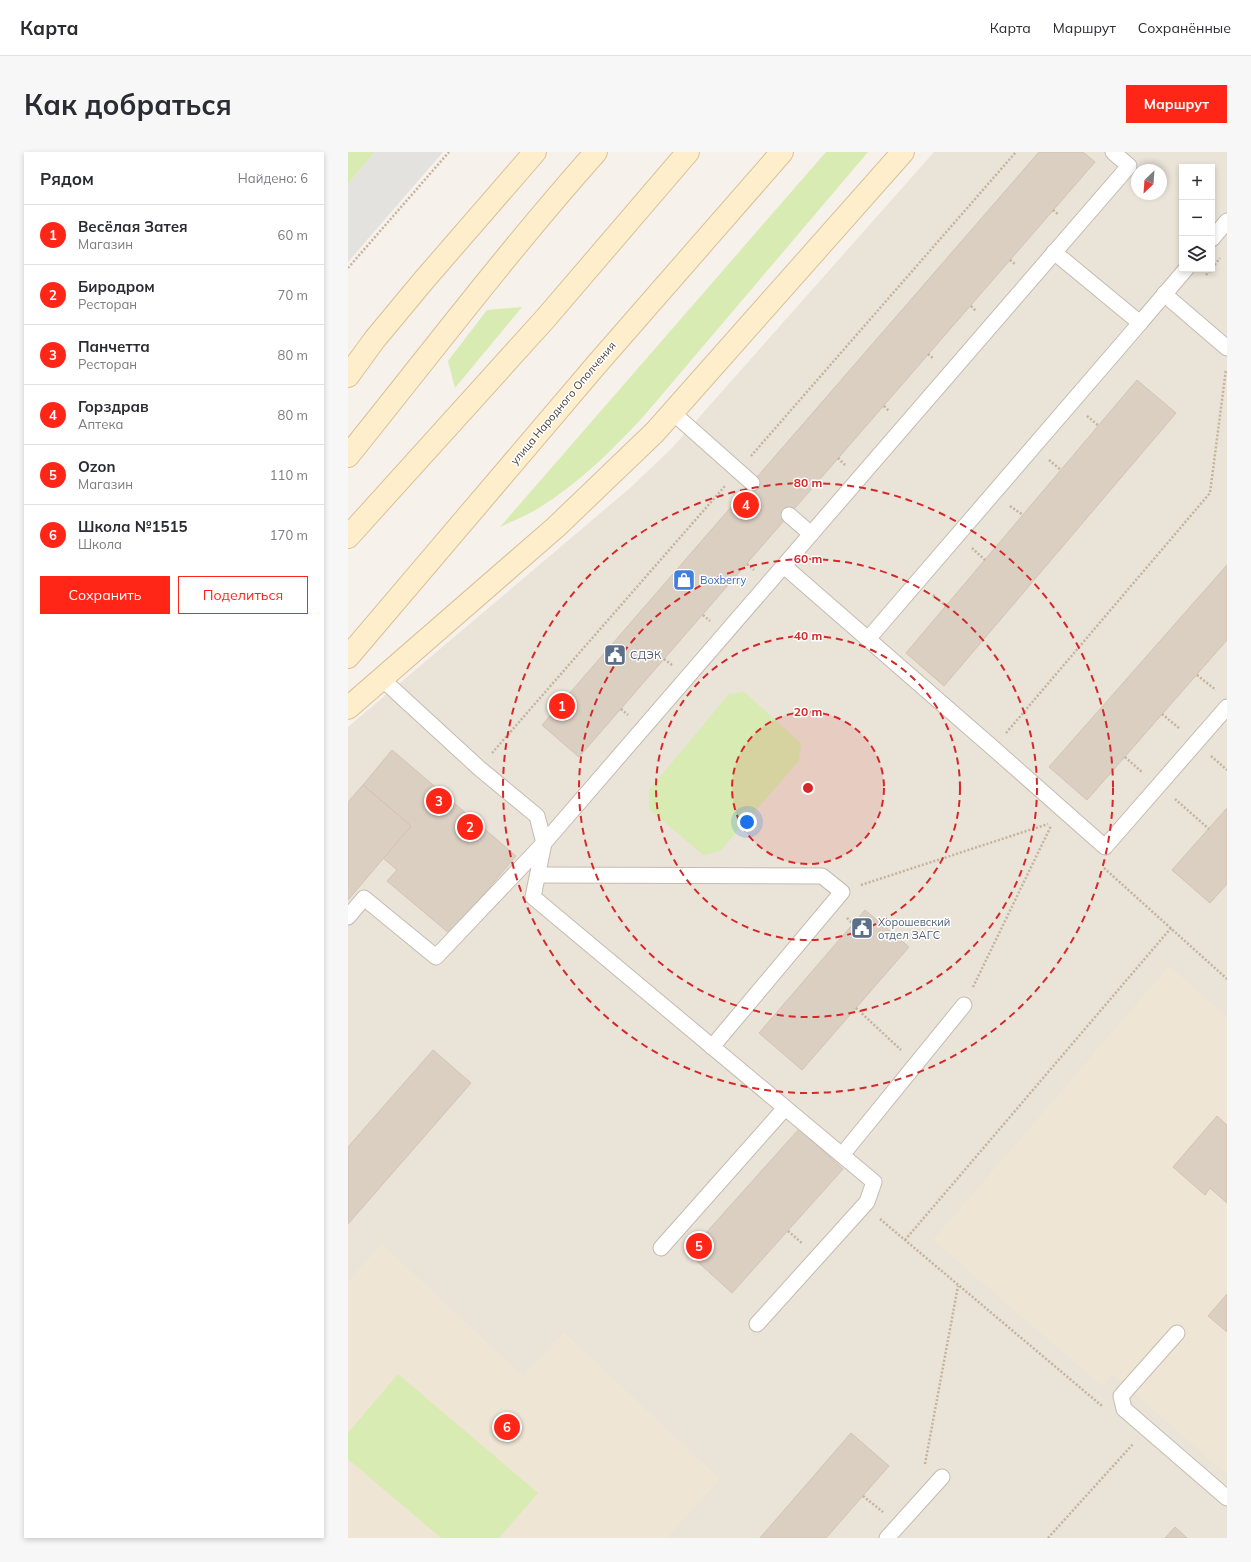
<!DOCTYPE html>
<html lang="ru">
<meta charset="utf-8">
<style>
:root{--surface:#fff;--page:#f7f7f7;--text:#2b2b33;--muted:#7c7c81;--line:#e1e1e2;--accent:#ff2618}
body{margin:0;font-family:Mulish,sans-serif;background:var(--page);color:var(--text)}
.controls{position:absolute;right:12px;top:12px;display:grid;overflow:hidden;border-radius:0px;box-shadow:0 2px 6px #0003}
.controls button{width:36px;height:36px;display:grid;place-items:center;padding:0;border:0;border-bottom:1px solid var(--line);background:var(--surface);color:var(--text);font:20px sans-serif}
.compass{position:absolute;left:783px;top:12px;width:36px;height:36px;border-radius:50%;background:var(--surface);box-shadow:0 2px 6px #0003;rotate:205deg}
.you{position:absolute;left:399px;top:670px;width:14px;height:14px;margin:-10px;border:3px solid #fff;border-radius:50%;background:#1a73e8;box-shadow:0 0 0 6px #1a73e833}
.badge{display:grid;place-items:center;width:26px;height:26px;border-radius:50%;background:var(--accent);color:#fff;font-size:13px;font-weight:700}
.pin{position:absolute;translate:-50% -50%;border:2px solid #fff;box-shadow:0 1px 4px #0006}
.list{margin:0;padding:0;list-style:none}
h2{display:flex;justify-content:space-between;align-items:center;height:52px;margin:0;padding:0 16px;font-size:17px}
h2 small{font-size:13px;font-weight:400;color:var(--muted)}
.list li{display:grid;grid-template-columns:26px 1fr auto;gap:12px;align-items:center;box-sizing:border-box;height:60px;padding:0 16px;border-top:1px solid var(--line)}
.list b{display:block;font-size:15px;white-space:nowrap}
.list p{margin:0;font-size:13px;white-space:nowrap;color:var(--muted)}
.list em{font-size:13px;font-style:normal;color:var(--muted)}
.actions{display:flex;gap:8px;padding:12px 16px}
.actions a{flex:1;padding:9px 0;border:1px solid var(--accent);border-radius:0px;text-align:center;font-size:14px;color:var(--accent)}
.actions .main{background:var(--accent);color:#fff}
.icon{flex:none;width:22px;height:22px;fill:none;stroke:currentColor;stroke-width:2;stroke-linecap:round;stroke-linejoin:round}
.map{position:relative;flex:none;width:879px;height:1386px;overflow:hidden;border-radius:0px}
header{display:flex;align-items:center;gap:24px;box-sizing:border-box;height:56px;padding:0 20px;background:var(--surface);border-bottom:1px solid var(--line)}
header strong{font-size:19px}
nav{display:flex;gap:22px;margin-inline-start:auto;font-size:14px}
.intro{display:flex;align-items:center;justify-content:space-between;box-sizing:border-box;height:96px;padding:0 24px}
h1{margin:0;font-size:28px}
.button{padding:10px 18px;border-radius:0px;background:var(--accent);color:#fff;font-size:14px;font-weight:700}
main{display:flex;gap:24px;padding:0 24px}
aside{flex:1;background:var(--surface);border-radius:0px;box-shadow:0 2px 6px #0003}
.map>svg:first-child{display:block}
.residential{fill:#eae3d8;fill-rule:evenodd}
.education{fill:#efe5d4}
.green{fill:#d7ebb2}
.parking{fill:#e4e2df}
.building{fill:#dbcfc2;stroke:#d3c3b2}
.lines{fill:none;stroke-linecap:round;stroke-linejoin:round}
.service-casing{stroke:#c5bbaf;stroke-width:17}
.secondary-casing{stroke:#d7c199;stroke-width:24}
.path{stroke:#c4b39d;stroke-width:2.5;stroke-dasharray:2 2;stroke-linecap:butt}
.service{stroke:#fff;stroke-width:15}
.secondary{stroke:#ffeecb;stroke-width:22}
.ring{fill:none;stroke:#d62828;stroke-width:2;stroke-dasharray:7 5}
.labels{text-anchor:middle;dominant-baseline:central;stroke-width:3;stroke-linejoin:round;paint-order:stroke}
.street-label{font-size:11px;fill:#4a4138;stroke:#fff}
.shop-label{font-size:11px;fill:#366cbe;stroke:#fff;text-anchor:start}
.service-label{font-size:11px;fill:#4e5e75;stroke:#fff;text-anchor:start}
.centre{fill:#d62828;stroke:#fff;stroke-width:2}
.ring-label{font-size:12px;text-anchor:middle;font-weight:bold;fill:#d62828;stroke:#fff;stroke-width:3;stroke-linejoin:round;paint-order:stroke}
</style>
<header>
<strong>Карта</strong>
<nav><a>Карта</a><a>Маршрут</a><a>Сохранённые</a></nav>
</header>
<div class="intro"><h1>Как добраться</h1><a class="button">Маршрут</a></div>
<main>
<aside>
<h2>Рядом<small>Найдено: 6</small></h2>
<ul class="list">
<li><span class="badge">1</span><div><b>Весёлая Затея</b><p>Магазин</p></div><em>60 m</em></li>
<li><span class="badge">2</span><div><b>Биродром</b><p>Ресторан</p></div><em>70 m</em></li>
<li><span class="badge">3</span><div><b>Панчетта</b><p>Ресторан</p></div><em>80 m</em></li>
<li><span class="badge">4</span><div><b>Горздрав</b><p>Аптека</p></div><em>80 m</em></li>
<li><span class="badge">5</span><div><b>Ozon</b><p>Магазин</p></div><em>110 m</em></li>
<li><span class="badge">6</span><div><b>Школа №1515</b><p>Школа</p></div><em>170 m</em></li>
</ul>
<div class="actions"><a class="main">Сохранить</a><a>Поделиться</a></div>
</aside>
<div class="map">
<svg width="879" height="1386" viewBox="0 0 879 1386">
<rect width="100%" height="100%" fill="#f6f1ea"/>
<path class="residential" d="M586,0H879V1386H0V575L282,336L324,296ZM834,15H864V117H834ZM789,18H813V42H789Z"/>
<g class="education">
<path d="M821,814L879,865V1323L765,1222L754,1234L585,1088Z"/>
<path d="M34,1092L175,1224L216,1180L372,1327L319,1386H0V1129Z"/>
</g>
<g class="green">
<path d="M0,0H27L0,32Z"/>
<path d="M478,0H520L295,265C263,299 231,331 191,356C179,363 165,369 152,375Z"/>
<path d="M174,155L107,236L100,209L139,158Z"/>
<path d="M396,540L453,591L451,609L372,699L355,703L301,657V638L381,542Z"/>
<path d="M50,1222L190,1341L151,1386H93L0,1307V1281Z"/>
</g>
<path class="parking" d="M27,0H95L0,110V32Z"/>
<g class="building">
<path d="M691,0H735L747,10L231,605L194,573Z"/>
<path d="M789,228L828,261L596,534L558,501Z"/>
<path d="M879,413V488L739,648L701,615Z"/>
<path d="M44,598L168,704L102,782L39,729L49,718L35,706L63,674L15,633Z"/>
<path d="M15,633L63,674L0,748V650Z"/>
<path d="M879,656V732L862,751L824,718Z"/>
<path d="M517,758L561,795L454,918L411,881Z"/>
<path d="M85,898L123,931L0,1072V995Z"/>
<path d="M869,964L879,973V1051L862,1036L857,1043L825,1015Z"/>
<path d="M451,977L495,1017L384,1141L340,1101Z"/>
<path d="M879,1142V1180L860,1164Z"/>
<path d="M503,1281L541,1314L478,1386H412Z"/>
<path d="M827,1375L839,1386H817Z"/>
</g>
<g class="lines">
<g class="service-casing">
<g id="service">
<path d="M864,87L879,69"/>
<path d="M706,100L792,171L838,117"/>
<path d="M816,142L879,196"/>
<path d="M324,260L404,331"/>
<path d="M441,363L463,382"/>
<path d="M436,414L645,596L757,695L879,555"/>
<path d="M520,487L792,171"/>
<path d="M33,526L131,616L189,664L196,691L185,745L526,1030L519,1050L409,1172"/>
<path d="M190,723L474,724L494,740L364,895"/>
<path d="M0,765L16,746L88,805L196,691L781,14L765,0"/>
<path d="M494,1003L616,853"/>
<path d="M313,1096L437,956"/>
<path d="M829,1181L773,1244L776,1257L879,1346"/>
<path d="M539,1386L594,1325"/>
</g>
</g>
<g class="secondary-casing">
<g id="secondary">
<path d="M0,224L27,187L76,128L187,0"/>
<path d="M0,304C82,202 161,98 248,0"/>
<path d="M0,385L197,167L340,0"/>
<path d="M0,505L249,212L434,0"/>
<path d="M0,556L208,375L307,280L555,0"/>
</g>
</g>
<g class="path">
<path d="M705,58L711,63"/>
<path d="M662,108L668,113"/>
<path d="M0,116L101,0"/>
<path d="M864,116L872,106"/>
<path d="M858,123L863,117"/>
<path d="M623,154L628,159"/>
<path d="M580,202L586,207"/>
<path d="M536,254L541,259"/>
<path d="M739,264L751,274"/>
<path d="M403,304L668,0"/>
<path d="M490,306L497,313"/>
<path d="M701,308L713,318"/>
<path d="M662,354L675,363"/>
<path d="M624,396L637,408"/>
<path d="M399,412L406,418"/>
<path d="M585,443L598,454"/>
<path d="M355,463L362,469"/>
<path d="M316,507L324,513"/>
<path d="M849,523L868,538"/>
<path d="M273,557L280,563"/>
<path d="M814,562L832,577"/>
<path d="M658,581L862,341L878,217"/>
<path d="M144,601L377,334"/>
<path d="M863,604L879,618"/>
<path d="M777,605L795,621"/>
<path d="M827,647L861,677"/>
<path d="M756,716L879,827"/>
<path d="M513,733L700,672"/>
<path d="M499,766L505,772"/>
<path d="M625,835L703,674"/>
<path d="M508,856L553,898"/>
<path d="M532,1067L754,1254"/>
<path d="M440,1079L455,1092"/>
<path d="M557,1088L823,776"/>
<path d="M577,1312L610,1134"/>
<path d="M515,1344L535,1360"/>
<path d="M700,1386L785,1292"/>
</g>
<use href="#service" class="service"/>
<use href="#secondary" class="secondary"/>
</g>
<circle cx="460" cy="636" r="76" fill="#d62828" fill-opacity=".12"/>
<g class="ring">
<circle cx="460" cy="636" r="76"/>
<circle cx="460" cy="636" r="152"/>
<circle cx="460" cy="636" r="229"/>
<circle cx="460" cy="636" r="305"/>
</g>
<defs>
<g id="shop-square" transform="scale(1.15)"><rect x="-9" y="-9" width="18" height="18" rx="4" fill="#3f7fe0" stroke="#fff"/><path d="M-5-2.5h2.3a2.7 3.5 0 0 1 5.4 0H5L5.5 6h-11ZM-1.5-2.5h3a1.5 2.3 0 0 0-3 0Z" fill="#fff"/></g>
<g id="civic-square" transform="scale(1.15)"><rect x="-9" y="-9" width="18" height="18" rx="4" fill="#5c6f8a" stroke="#fff"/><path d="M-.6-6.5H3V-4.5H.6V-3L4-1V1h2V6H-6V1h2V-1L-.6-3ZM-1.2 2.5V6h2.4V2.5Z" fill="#fff"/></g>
</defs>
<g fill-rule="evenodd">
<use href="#shop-square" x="336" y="428"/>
<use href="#civic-square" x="267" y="503"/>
<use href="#civic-square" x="514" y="776"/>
</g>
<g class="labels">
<g class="street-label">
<text transform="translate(215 251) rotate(-50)">улица Народного Ополчения</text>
</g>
<g class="shop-label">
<text x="352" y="428">Boxberry</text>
</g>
<g class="service-label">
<text x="282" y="503">СДЭК</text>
<text x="530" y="770">Хорошевский<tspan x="530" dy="13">отдел ЗАГС</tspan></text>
</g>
</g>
<circle cx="460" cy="636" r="6" class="centre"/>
<g class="ring-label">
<text x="460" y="335">80 m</text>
<text x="460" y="411">60 m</text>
<text x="460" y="488">40 m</text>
<text x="460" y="564">20 m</text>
</g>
</svg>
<div class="controls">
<button>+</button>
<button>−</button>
<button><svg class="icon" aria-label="layers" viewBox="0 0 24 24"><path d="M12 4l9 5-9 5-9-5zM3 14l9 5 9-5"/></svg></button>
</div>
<svg class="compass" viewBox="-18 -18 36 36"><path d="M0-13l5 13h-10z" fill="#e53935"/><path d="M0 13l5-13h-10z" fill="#7c7c81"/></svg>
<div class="you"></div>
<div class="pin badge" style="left:214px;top:554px">1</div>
<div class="pin badge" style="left:122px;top:675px">2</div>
<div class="pin badge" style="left:91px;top:649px">3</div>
<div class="pin badge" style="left:398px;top:353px">4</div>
<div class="pin badge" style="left:351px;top:1094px">5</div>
<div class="pin badge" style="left:159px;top:1275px">6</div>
</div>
</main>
